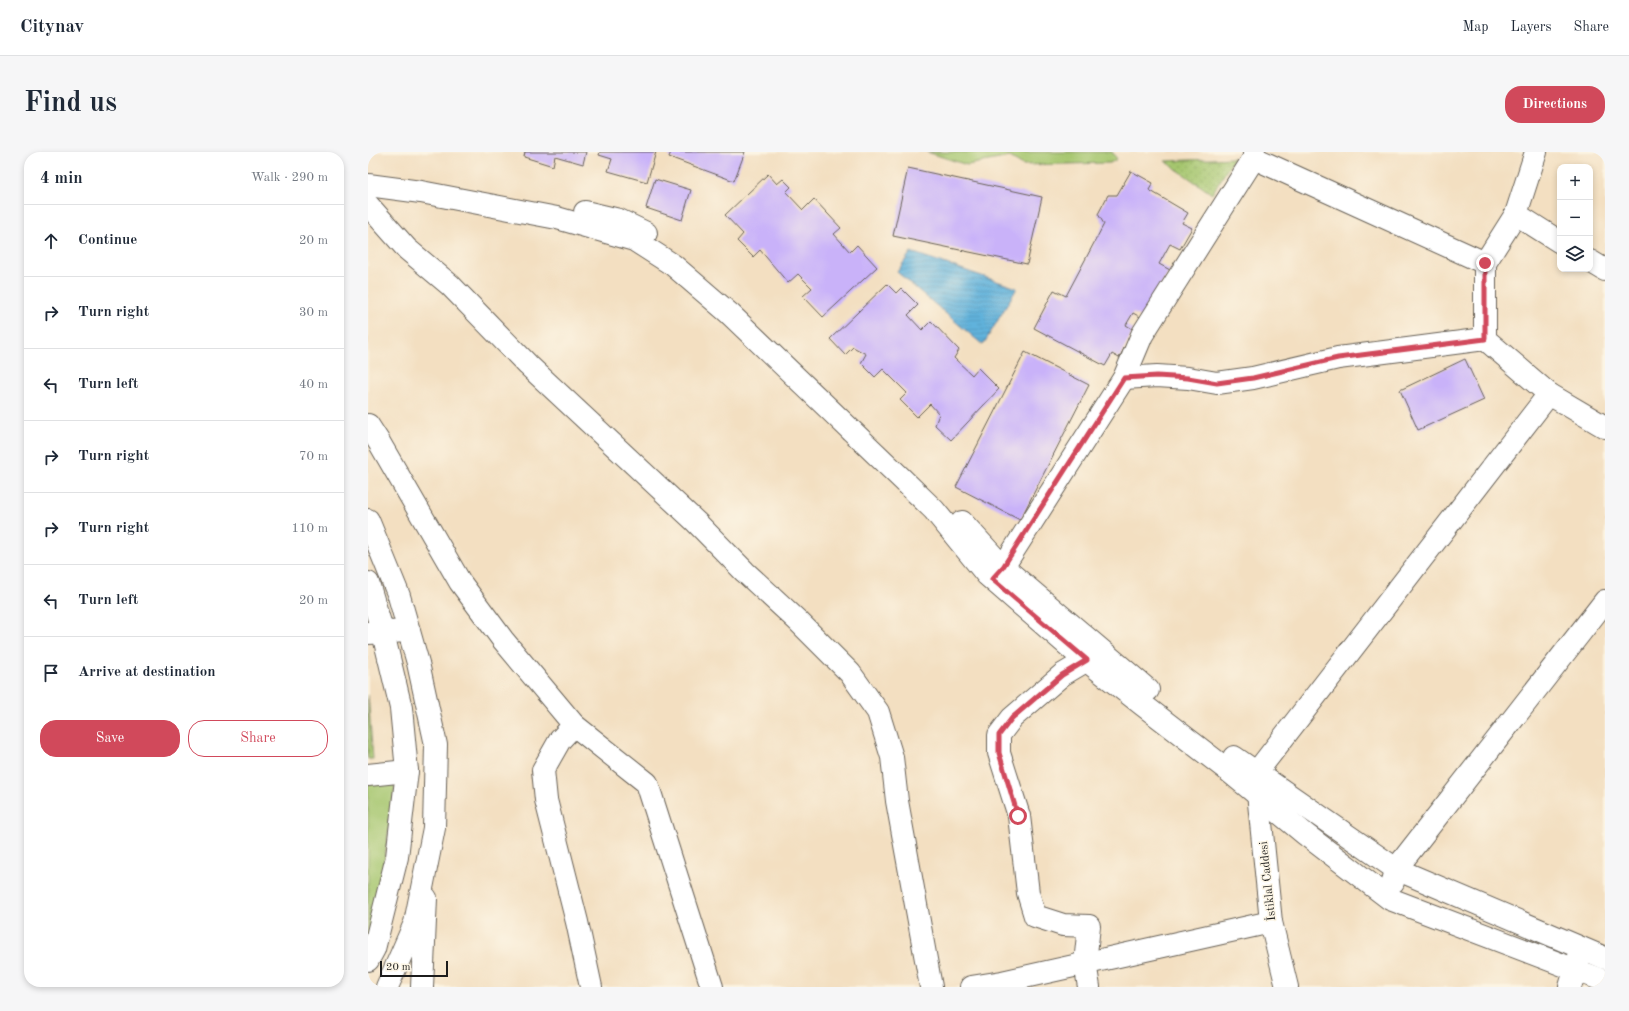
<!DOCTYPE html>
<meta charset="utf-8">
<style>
:root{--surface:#fff;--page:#f6f6f7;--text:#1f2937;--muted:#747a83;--line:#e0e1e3;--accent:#d1495b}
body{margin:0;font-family:"Old Standard TT",serif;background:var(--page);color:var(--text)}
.controls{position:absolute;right:12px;top:12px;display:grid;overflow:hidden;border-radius:8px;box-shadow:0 2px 6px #0003}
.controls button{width:36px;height:36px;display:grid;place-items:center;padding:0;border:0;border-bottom:1px solid var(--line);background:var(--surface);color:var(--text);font:20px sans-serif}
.scale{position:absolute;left:12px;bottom:10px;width:68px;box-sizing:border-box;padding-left:4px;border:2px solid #1c1c1c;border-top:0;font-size:11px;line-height:14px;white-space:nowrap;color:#1c1c1c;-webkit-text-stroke:3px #fcf5e5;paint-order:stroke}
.stop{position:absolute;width:12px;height:12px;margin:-9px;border:3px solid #d1495b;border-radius:50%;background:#fff}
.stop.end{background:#d1495b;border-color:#fff;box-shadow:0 1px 4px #0008}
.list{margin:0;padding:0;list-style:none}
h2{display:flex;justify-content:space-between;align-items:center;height:52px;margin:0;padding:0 16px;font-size:17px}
h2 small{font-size:13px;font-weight:400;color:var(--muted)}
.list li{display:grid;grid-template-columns:26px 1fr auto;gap:12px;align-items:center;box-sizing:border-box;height:72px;padding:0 16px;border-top:1px solid var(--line)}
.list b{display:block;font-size:15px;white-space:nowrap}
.list em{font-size:13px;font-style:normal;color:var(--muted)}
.actions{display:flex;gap:8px;padding:12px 16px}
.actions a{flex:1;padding:9px 0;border:1px solid var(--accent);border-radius:16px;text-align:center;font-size:14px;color:var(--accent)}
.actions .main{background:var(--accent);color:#fff}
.icon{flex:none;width:22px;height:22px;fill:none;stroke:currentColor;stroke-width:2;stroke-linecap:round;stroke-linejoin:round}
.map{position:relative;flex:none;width:1237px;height:835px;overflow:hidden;border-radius:16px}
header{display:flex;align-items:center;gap:24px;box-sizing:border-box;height:56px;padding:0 20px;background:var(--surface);border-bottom:1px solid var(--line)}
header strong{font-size:19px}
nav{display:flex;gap:22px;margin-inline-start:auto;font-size:14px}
.intro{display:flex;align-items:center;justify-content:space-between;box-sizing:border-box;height:96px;padding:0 24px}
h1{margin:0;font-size:28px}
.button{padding:10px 18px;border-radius:16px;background:var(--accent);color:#fff;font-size:14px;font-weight:700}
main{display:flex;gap:24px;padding:0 24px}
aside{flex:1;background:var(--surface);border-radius:16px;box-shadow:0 2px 6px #0003}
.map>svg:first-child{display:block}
.green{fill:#a5c66e;stroke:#607145}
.park{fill:url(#park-dots);stroke:#607145}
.water{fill:url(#water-rules);stroke:#3e677c}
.building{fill:#c9b2f9}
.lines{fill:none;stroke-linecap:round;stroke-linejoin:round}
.minor-casing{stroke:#676056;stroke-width:24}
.major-casing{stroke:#676056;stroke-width:24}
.minor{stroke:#fff;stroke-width:22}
.major{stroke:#fff;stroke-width:22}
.route{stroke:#d1495b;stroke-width:5}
.labels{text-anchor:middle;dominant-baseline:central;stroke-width:3;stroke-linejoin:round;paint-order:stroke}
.street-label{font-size:12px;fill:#1c1c1c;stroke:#fcf5e5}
</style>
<header>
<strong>Citynav</strong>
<nav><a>Map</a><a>Layers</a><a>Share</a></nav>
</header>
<div class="intro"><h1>Find us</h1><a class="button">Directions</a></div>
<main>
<aside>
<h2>4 min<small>Walk · 290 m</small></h2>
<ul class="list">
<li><svg class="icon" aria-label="ahead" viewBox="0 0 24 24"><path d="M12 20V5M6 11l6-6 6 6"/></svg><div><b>Continue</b></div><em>20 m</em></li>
<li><svg class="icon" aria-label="right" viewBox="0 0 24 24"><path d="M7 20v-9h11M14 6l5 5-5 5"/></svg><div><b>Turn right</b></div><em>30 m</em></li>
<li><svg class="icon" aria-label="left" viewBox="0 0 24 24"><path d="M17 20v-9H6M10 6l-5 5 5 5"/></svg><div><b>Turn left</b></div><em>40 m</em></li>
<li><svg class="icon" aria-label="right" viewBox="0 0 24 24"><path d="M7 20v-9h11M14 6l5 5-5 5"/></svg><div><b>Turn right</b></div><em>70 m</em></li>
<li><svg class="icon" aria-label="right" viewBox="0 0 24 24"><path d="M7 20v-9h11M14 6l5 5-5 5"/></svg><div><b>Turn right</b></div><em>110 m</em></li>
<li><svg class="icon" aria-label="left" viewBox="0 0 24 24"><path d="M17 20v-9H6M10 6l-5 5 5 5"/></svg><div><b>Turn left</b></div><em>20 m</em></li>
<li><svg class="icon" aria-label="arrive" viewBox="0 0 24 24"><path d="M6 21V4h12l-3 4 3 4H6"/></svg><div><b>Arrive at destination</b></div></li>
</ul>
<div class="actions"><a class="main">Save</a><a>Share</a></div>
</aside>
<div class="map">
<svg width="1237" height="835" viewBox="0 0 1237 835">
<defs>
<pattern id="park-dots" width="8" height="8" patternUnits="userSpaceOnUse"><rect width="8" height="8" fill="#a5c66e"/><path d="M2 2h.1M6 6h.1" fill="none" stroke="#8daa5f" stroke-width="1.8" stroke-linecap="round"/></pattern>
<pattern id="water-rules" width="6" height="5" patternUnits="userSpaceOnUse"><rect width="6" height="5" fill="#61b2dc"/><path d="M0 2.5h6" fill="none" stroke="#5498bc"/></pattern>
</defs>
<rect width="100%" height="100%" fill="#fcf5e5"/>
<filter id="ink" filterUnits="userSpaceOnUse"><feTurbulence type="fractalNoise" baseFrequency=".025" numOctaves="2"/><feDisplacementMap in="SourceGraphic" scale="8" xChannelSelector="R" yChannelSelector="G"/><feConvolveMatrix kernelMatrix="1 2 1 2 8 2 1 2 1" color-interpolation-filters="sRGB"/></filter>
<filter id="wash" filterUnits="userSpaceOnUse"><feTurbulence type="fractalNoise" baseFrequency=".012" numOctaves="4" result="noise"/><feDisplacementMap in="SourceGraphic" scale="16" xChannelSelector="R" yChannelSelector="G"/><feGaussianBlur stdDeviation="0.9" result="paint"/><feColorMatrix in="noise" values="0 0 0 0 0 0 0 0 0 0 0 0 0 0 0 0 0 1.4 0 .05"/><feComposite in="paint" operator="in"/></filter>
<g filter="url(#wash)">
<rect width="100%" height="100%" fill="#f3dfc1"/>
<g class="green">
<path d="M559,0H744L749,7L742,11L655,13L642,5L599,13Z"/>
<path d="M0,543L5,607H0Z"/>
<path d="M15,630L27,634L13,732L0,794V632Z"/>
</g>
<path class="park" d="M866,6L844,42L797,9Z"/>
<path class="water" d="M543,100L649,136L615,193L529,120Z"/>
<g id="blocks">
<g class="building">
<path d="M157,0H218L215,12L187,4L185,14L156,5Z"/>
<path d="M232,0H288L279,30L240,19L244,7L231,3Z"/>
<path d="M303,0H377L366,29L301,5Z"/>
<path d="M540,16L674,45L659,112L525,84Z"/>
<path d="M763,19L785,31L781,38L820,61L814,71L824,76L812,97L802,92L791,112L802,118L774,166L765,161L758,173L766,178L751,206L744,202L737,214L666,176L686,138L698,144L736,72L730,62L740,43H749Z"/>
<path d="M400,22L409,32L415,27L423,35L418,40L435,58L446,47L473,76L466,82L482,100L489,93L509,115L455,165L435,144L444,136L430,122L420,131L392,98L385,105L369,89L375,82L357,63Z"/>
<path d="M287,27L323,38L314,68L278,56Z"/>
<path d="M519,132L528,141L533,136L550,153L540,163L554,178L563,169L591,198L586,206L604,223L610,216L631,237L583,288L567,273L571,262L562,252L549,265L532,248L539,241L515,217L507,225L493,211L498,202L485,195L477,203L462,187Z"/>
<path d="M657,200L721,233L652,368L588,335Z"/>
<path d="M1097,207L1116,248L1050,278L1032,238Z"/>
</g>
</g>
</g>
<g filter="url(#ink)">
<use href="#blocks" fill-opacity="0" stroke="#676056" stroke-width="1"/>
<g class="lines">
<g class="minor-casing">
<g id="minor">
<path d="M886,6L1117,111V187L1181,242L1237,275"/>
<path d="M0,33L53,40L189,66L266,88L305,113L362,162L532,325L566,358L619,423L704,497L775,553L857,616L937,682L1022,747L1237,829"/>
<path d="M0,53L39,97L82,133L160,213L328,370L377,420L430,469L482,521L510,560L524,605L529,649L563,835"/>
<path d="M217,60L251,68L278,81"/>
<path d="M1148,62L1192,90"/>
<path d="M1222,109L1237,118"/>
<path d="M1117,111L1148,62L1168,0"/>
<path d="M756,226L789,224L820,226L849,231L885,226L970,206L1117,187"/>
<path d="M0,273L11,290L92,430L135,488L206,573L279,631L344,835"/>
<path d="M594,370L635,415L780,538"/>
<path d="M625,426L635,415L756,226L774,183L886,6V0"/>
<path d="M0,481L41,479"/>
<path d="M206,573L192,588L175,618L178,648L209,770L223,835"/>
<path d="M866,605L1028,717L1237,806"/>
<path d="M0,623L39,619"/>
<path d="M1025,730L1028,717L1237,449"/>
<path d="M54,835L58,746"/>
<path d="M603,835L634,830L903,770"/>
<path d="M721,835L717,811L721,774L695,773L667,764L660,741L651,664L631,601V583L644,566L694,523L731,501"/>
<path d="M919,835L903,770L888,621L1181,242"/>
<path d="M1202,835L1212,802"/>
</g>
</g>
<g class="major-casing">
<g id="major">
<path d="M0,368L31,444L50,511L68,593L66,676L47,771L19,835"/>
<path d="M0,431L15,481L33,556L39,619L29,705L6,797L0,808"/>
</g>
</g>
<use href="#minor" class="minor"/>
<use href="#major" class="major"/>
</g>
</g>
<g class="lines" filter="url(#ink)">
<path class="route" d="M650,664L631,601V583L644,566L694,523L719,508L624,427L635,415L756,226L789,224L820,226L849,231L885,226L970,206L1117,187V111"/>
</g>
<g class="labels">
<g class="street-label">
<text transform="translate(900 729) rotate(-96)">İstiklal Caddesi</text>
</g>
</g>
</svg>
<div class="controls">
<button>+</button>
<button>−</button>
<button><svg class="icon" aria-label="layers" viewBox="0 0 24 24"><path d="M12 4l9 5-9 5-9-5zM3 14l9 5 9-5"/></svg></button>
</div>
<div class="scale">20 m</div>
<div class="stop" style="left:650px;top:664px"></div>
<div class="stop end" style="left:1117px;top:111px"></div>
</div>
</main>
